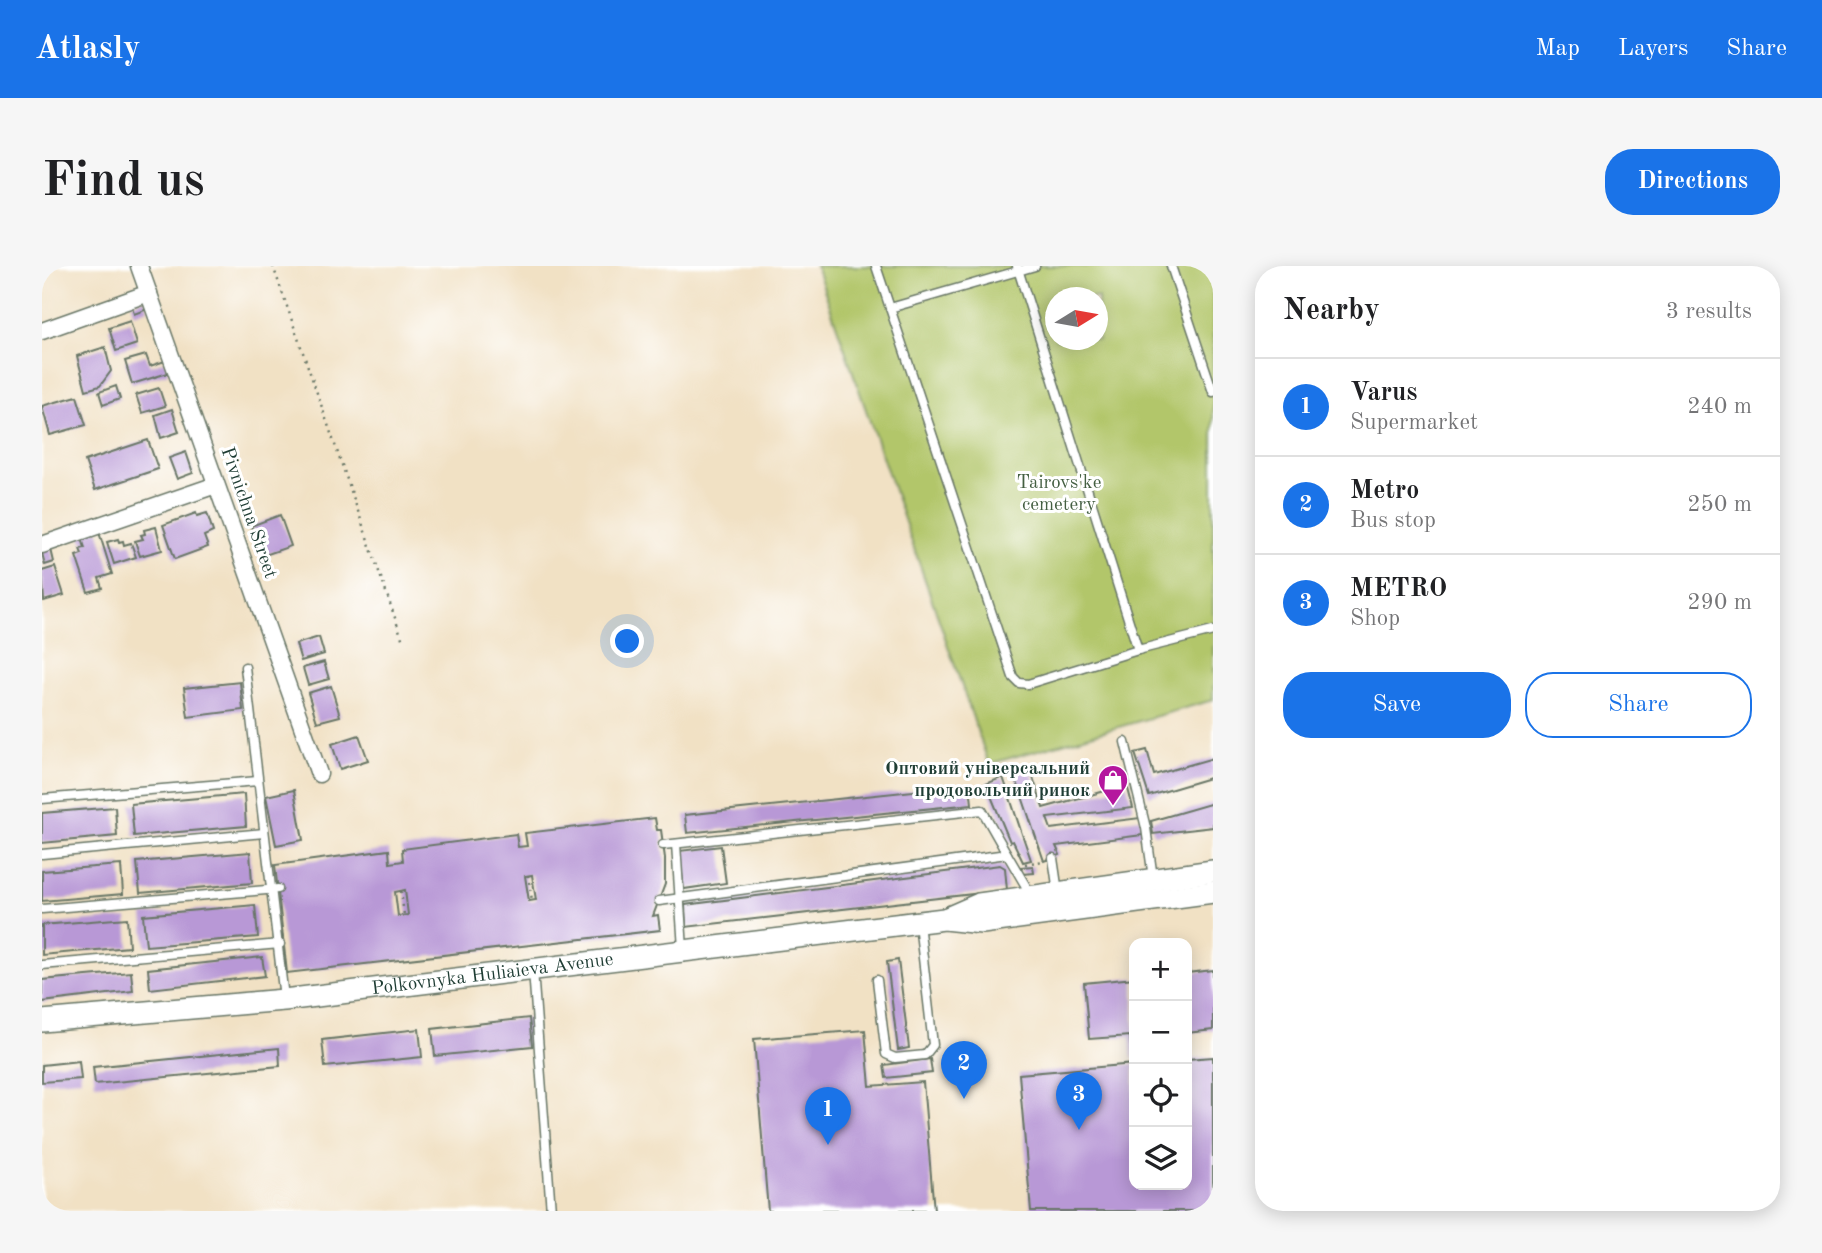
<!DOCTYPE html>
<meta charset="utf-8">
<style>
:root{--surface:#fff;--page:#f6f6f6;--text:#202124;--muted:#757577;--line:#e0e0e0;--accent:#1a73e8}
body{margin:0;font-family:"Old Standard TT",serif;background:var(--page);color:var(--text)}
.controls{position:absolute;right:21px;bottom:21px;display:grid;overflow:hidden;border-radius:14px;box-shadow:0 4px 18px #0003}
.controls button{width:63px;height:63px;display:grid;place-items:center;padding:0;border:0;border-bottom:2px solid var(--line);background:var(--surface);color:var(--text);font:35px sans-serif}
.compass{position:absolute;left:1003px;top:21px;width:63px;height:63px;border-radius:50%;background:var(--surface);box-shadow:0 4px 18px #0003;rotate:79deg}
.you{position:absolute;left:586px;top:376px;width:24px;height:24px;margin:-18px;border:5px solid #fff;border-radius:50%;background:#1a73e8;box-shadow:0 0 0 10px #1a73e833}
.badge{display:grid;place-items:center;width:46px;height:46px;border-radius:50%;background:var(--accent);color:#fff;font-size:23px;font-weight:700}
.pin{position:absolute;translate:-50% -58px;filter:drop-shadow(0 2px 4px #0008)}
.pin::after{content:'';position:absolute;top:37px;width:24px;height:21px;background:inherit;clip-path:polygon(0 0,100% 0,50% 100%)}
.list{margin:0;padding:0;list-style:none}
h2{display:flex;justify-content:space-between;align-items:center;height:91px;margin:0;padding:0 28px;font-size:30px}
h2 small{font-size:23px;font-weight:400;color:var(--muted)}
.list li{display:grid;grid-template-columns:46px 1fr auto;gap:21px;align-items:center;box-sizing:border-box;height:98px;padding:0 28px;border-top:2px solid var(--line)}
.list b{display:block;font-size:26px;white-space:nowrap}
.list p{margin:0;font-size:23px;white-space:nowrap;color:var(--muted)}
.list em{font-size:23px;font-style:normal;color:var(--muted)}
.actions{display:flex;gap:14px;padding:21px 28px}
.actions a{flex:1;padding:16px 0;border:2px solid var(--accent);border-radius:28px;text-align:center;font-size:24px;color:var(--accent)}
.actions .main{background:var(--accent);color:#fff}
.icon{flex:none;width:38px;height:38px;fill:none;stroke:currentColor;stroke-width:2;stroke-linecap:round;stroke-linejoin:round}
.map{position:relative;flex:none;width:1171px;height:945px;overflow:hidden;border-radius:28px}
header{display:flex;align-items:center;gap:42px;box-sizing:border-box;height:98px;padding:0 35px;background:var(--accent);color:#fff}
header strong{font-size:33px}
nav{display:flex;gap:38px;margin-inline-start:auto;font-size:24px}
.intro{display:flex;align-items:center;justify-content:space-between;box-sizing:border-box;height:168px;padding:0 42px}
h1{margin:0;font-size:49px}
.button{padding:18px 32px;border-radius:28px;background:var(--accent);color:#fff;font-size:24px;font-weight:700}
main{display:flex;gap:42px;padding:0 42px}
aside{flex:1;background:var(--surface);border-radius:28px;box-shadow:0 4px 18px #0003}
.map>svg:first-child{display:block}
.green{fill:#b2c66a;stroke:#68824f;stroke-width:2;fill-rule:evenodd}
.building{fill:#b898d6;fill-rule:evenodd}
.lines{fill:none;stroke-linecap:round;stroke-linejoin:round}
.lane-casing{stroke:#687666;stroke-width:11}
.street-casing{stroke:#687666;stroke-width:19}
.secondary-casing{stroke:#687666;stroke-width:24}
.path{stroke:#687666;stroke-width:2.5;stroke-dasharray:2 5;stroke-linecap:butt}
.lane{stroke:#fff;stroke-width:8}
.street{stroke:#fff;stroke-width:16}
.secondary{stroke:#fff;stroke-width:21}
.labels{text-anchor:middle;dominant-baseline:central;stroke-width:6;stroke-linejoin:round;paint-order:stroke}
.park-label{font-size:19px;fill:#445f42;stroke:#fff}
.street-label{font-size:19px;fill:#1f3d34;stroke:#fff}
.poi-label{font-size:19px;font-weight:bold;fill:#1f3d34;stroke:#fff;text-anchor:end}
</style>
<header>
<strong>Atlasly</strong>
<nav><a>Map</a><a>Layers</a><a>Share</a></nav>
</header>
<div class="intro"><h1>Find us</h1><a class="button">Directions</a></div>
<main>
<div class="map">
<svg width="1171" height="945" viewBox="0 0 1171 945">
<rect width="100%" height="100%" fill="#fff"/>
<filter id="ink" filterUnits="userSpaceOnUse"><feTurbulence type="fractalNoise" baseFrequency=".0143" numOctaves="2"/><feDisplacementMap in="SourceGraphic" scale="14" xChannelSelector="R" yChannelSelector="G"/><feConvolveMatrix kernelMatrix="1 2 1 2 8 2 1 2 1" color-interpolation-filters="sRGB"/></filter>
<filter id="wash" filterUnits="userSpaceOnUse"><feTurbulence type="fractalNoise" baseFrequency=".00686" numOctaves="4" result="noise"/><feDisplacementMap in="SourceGraphic" scale="28" xChannelSelector="R" yChannelSelector="G"/><feGaussianBlur stdDeviation="1.57" result="paint"/><feColorMatrix in="noise" values="0 0 0 0 0 0 0 0 0 0 0 0 0 0 0 0 0 1.4 0 .05"/><feComposite in="paint" operator="in"/></filter>
<g filter="url(#wash)">
<rect width="100%" height="100%" fill="#f1e1c4"/>
<path class="green" d="M774,0H1171V434L947,498ZM1014,32H1056V74H1014Z"/>
<g id="blocks">
<g class="building">
<path d="M103,33L106,43L92,48L89,38Z"/>
<path d="M88,55L95,78L74,85L67,62Z"/>
<path d="M63,81L69,105L58,120L44,124L35,90Z"/>
<path d="M104,89L108,100L123,95L126,107L90,118L83,95Z"/>
<path d="M74,120L78,133L61,139L57,126Z"/>
<path d="M117,122L123,140L100,147L94,129Z"/>
<path d="M35,130L44,159L8,169L0,140Z"/>
<path d="M130,143L137,166L119,172L113,149Z"/>
<path d="M106,174L116,203L53,224L43,195Z"/>
<path d="M144,186L151,207L135,213L127,192Z"/>
<path d="M154,247L155,250L165,247L171,266L162,270L166,281L133,293L121,259Z"/>
<path d="M238,249L249,280L220,290L209,260Z"/>
<path d="M114,261L120,284L98,290L93,275L101,273L99,269L103,268L102,264Z"/>
<path d="M56,263L70,308L57,312L60,322L46,326L34,290L40,288L38,283L43,282L39,269Z"/>
<path d="M76,273L77,276L81,275L82,279L89,277L94,291L72,298L65,276Z"/>
<path d="M8,279L12,296L3,299L0,287Z"/>
<path d="M13,301L22,329L2,335L0,305Z"/>
<path d="M277,371L282,388L259,395L254,378Z"/>
<path d="M282,396L287,413L266,419L261,402Z"/>
<path d="M198,416L201,444L146,451L142,422Z"/>
<path d="M289,420L298,450L275,456L266,427Z"/>
<path d="M317,469L326,494L298,503L290,478Z"/>
<path d="M1105,484L1112,509L1171,492V511L1107,530L1093,487Z"/>
<path d="M988,502L1001,542L1085,519L1091,542L1005,552L1009,563L1098,552L1101,569L1014,580L1018,589L1002,595L972,507Z"/>
<path d="M961,511L981,571L989,594L981,596L971,575L968,576L944,518Z"/>
<path d="M928,519L930,538L645,567L643,549Z"/>
<path d="M252,524L261,574L234,579L224,530Z"/>
<path d="M202,528L204,560L92,570L89,538Z"/>
<path d="M1171,537V561L1111,568L1109,555Z"/>
<path d="M73,541L75,570L0,577V547Z"/>
<path d="M613,552L615,564H619L623,592V618L611,650L616,649L618,664L245,707L233,599L347,584L348,597L361,595L360,583L474,568L476,581L485,580L483,567ZM490,609L494,634L487,635L483,610ZM363,624L366,649L356,650L353,626Z"/>
<path d="M679,580L684,617L642,623L637,585Z"/>
<path d="M208,586L210,617L98,627L95,596Z"/>
<path d="M79,599L81,628L0,635V605Z"/>
<path d="M958,599L963,602L965,624L644,661L643,639Z"/>
<path d="M991,600L992,607L980,608L979,601Z"/>
<path d="M213,639L216,671L104,680L101,649Z"/>
<path d="M85,652L87,681L0,689V659Z"/>
<path d="M220,691L223,710L108,723L106,703Z"/>
<path d="M856,694L867,782L856,784L845,696Z"/>
<path d="M1171,704V764L1145,767V707Z"/>
<path d="M89,706L91,725L0,736V714Z"/>
<path d="M1092,712V792H1090L1088,770L1047,773L1042,717Z"/>
<path d="M487,752L490,780L393,790L390,763Z"/>
<path d="M377,763L380,791L283,801L280,774Z"/>
<path d="M823,764L828,820L881,816L892,945H726L712,773Z"/>
<path d="M237,782L238,800L53,818L51,801Z"/>
<path d="M1171,791V945H989L977,808L1092,798V919H1145V793Z"/>
<path d="M888,793L890,807L844,812L842,799Z"/>
<path d="M37,795L39,813L0,816V799Z"/>
</g>
</g>
</g>
<g filter="url(#ink)">
<use href="#blocks" fill-opacity="0" stroke="#687666" stroke-width="2"/>
<g class="lines">
<g class="lane-casing">
<g id="lane">
<path d="M834,0L971,411L977,417L986,418L1096,384L1171,365"/>
<path d="M975,0L1096,384"/>
<path d="M1129,0L1171,126"/>
<path d="M848,42L993,0"/>
<path d="M203,401L242,732"/>
<path d="M1083,476L1104,562L1111,612"/>
<path d="M0,533L216,515"/>
<path d="M634,578L641,683"/>
<path d="M621,579L940,544L965,588"/>
<path d="M0,588L222,567"/>
<path d="M1011,592L1016,626"/>
<path d="M617,635L965,588L989,629"/>
<path d="M0,643L236,623"/>
<path d="M0,699L238,678"/>
<path d="M491,704L509,945"/>
<path d="M835,714L844,788L853,792L883,789L891,779L877,657"/>
</g>
</g>
<g class="street-casing">
<g id="street">
<path d="M97,0L277,508"/>
<path d="M0,65L107,27"/>
<path d="M0,279L174,219"/>
</g>
</g>
<g class="secondary-casing">
<g id="secondary">
<path d="M905,652L937,638L1171,605"/>
<path id="s1" d="M0,755L242,734L902,653L940,657L1171,626"/>
</g>
</g>
<g class="path">
<path d="M231,0L361,375"/>
<path d="M983,598L1001,595"/>
<path d="M486,609L490,634"/>
<path d="M359,625L362,649"/>
</g>
<use href="#lane" class="lane"/>
<use href="#street" class="street"/>
<use href="#secondary" class="secondary"/>
</g>
</g>
<defs>
<g id="shop-pin" transform="scale(1.575)"><path d="M0 17L-7.5 6A9.5 9.5 0 1 1 7.5 6Z" fill="#b5179e" stroke="#fff"/><path d="M-5-2.5h2.3a2.7 3.5 0 0 1 5.4 0H5L5.5 6h-11ZM-1.5-2.5h3a1.5 2.3 0 0 0-3 0Z" fill="#fff"/></g>
</defs>
<g fill-rule="evenodd">
<use href="#shop-pin" x="1071" y="514"/>
</g>
<g class="labels">
<g class="park-label">
<text x="1017" y="217">Tairovs'ke<tspan x="1017" dy="22">cemetery</tspan></text>
</g>
<g class="street-label">
<text transform="translate(206 247) rotate(71)">Pivnichna Street</text>
<text stroke="none"><textPath href="#s1" startOffset="453">Polkovnyka Huliaieva Avenue</textPath></text>
</g>
<g class="poi-label">
<text x="1048" y="503">Оптовий універсальний<tspan x="1048" dy="22">продовольчий ринок</tspan></text>
</g>
</g>
</svg>
<div class="controls">
<button>+</button>
<button>−</button>
<button><svg class="icon" aria-label="locate" viewBox="0 0 24 24"><circle cx="12" cy="12" r="6"/><path d="M12 2v4M12 18v4M2 12h4M18 12h4"/></svg></button>
<button><svg class="icon" aria-label="layers" viewBox="0 0 24 24"><path d="M12 4l9 5-9 5-9-5zM3 14l9 5 9-5"/></svg></button>
</div>
<svg class="compass" viewBox="-18 -18 36 36"><path d="M0-13l5 13h-10z" fill="#e53935"/><path d="M0 13l5-13h-10z" fill="#757577"/></svg>
<div class="you"></div>
<div class="pin badge" style="left:786px;top:879px">1</div>
<div class="pin badge" style="left:922px;top:833px">2</div>
<div class="pin badge" style="left:1037px;top:864px">3</div>
</div>
<aside>
<h2>Nearby<small>3 results</small></h2>
<ul class="list">
<li><span class="badge">1</span><div><b>Varus</b><p>Supermarket</p></div><em>240 m</em></li>
<li><span class="badge">2</span><div><b>Metro</b><p>Bus stop</p></div><em>250 m</em></li>
<li><span class="badge">3</span><div><b>METRO</b><p>Shop</p></div><em>290 m</em></li>
</ul>
<div class="actions"><a class="main">Save</a><a>Share</a></div>
</aside>
</main>
